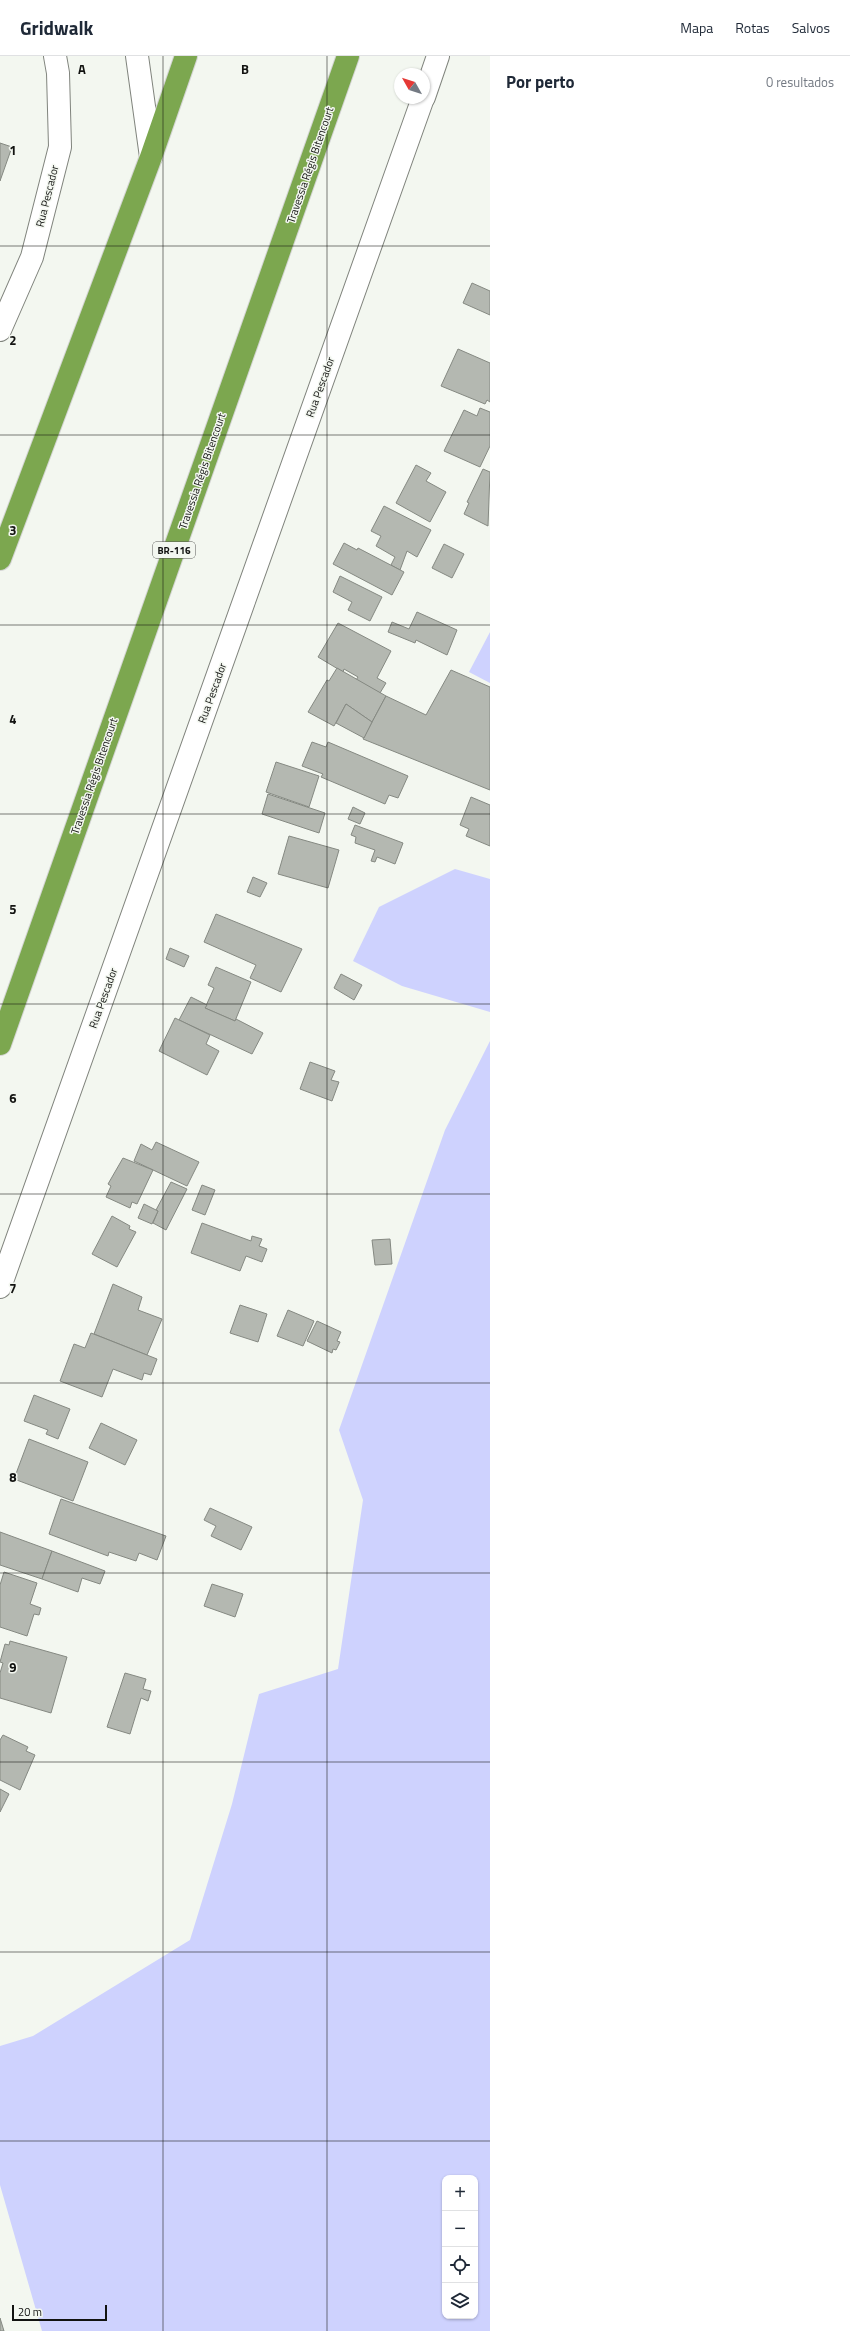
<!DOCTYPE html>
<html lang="pt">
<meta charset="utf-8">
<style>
:root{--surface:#fff;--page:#f6f6f7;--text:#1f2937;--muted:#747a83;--line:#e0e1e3}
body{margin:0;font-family:"Titillium Web",sans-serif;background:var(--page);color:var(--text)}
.controls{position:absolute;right:12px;bottom:12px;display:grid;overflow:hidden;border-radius:8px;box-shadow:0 1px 3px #0004}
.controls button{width:36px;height:36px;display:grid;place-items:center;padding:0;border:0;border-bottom:1px solid var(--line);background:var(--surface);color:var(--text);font:20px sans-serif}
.compass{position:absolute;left:394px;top:12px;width:36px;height:36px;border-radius:50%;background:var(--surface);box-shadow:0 1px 3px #0004;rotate:309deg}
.scale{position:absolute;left:12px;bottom:10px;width:95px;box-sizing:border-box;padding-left:4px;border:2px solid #121311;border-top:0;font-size:11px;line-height:14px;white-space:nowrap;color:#121311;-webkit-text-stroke:3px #f3f7f0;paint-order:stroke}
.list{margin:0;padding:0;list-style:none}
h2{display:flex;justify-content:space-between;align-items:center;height:52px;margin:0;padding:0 16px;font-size:17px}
h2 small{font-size:13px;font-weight:400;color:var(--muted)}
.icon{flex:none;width:22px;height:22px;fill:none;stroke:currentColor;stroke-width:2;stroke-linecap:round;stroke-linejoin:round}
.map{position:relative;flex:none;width:490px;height:2275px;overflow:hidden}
header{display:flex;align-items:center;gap:24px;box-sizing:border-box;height:56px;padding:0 20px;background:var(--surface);border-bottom:1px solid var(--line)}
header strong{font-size:19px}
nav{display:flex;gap:22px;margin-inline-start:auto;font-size:14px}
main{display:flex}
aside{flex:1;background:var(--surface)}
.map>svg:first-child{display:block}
.green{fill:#ced2fe;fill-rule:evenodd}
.building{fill:#b4b8b1;stroke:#858982}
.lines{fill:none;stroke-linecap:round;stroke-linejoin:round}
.minor-casing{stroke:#80847d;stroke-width:24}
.motorway-casing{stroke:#d4d5d4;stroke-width:24}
.minor{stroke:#fff;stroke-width:22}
.motorway{stroke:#7ca74f;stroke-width:22}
.grid{fill:none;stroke:#121311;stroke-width:1;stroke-opacity:0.55}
.labels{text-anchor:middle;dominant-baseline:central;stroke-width:3;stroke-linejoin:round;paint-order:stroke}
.shield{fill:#f3f7f0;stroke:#565754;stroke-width:1}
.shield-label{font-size:10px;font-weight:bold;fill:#121311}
.street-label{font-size:11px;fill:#121311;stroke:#f3f7f0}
.grid-label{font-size:13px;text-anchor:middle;font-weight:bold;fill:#121311;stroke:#f3f7f0;stroke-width:3;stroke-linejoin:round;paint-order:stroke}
</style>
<header>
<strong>Gridwalk</strong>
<nav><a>Mapa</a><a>Rotas</a><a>Salvos</a></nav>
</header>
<main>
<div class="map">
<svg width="490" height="2275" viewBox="0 0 490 2275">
<rect width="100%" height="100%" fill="#f3f7f0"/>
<g class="green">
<path d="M490,576V627L469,616Z"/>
<path d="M455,813L490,823V956L402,930L353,905L379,851Z"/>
<path d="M490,985V2275H42L0,2129V1990L33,1980L190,1884L232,1748L259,1638L338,1613L363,1444L339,1374L445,1074ZM445,2122H475V2260H445Z"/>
</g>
<g class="building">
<path d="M0,87L12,91L0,125Z"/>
<path d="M472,227L490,235V259L463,247Z"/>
<path d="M458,293L490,307V346L487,344L485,348L441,330Z"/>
<path d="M480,352L490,356V390L480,411L444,395L464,354L477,360Z"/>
<path d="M416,409L431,417L426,425L446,436L430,466L396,447Z"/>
<path d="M483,413L490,416L488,470L464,458L469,447L467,446Z"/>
<path d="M384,450L431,474L417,501L407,495L400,514L391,509L395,501L376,490L381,480L371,475Z"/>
<path d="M344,487L357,494L358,492L404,516L392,539L333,508Z"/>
<path d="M444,488L464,498L452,522L432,512Z"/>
<path d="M340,520L382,541L370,565L348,554L352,546L333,536Z"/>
<path d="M417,556L457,574L447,599L416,584L415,587L388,576L392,566L409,573Z"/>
<path d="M338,567L391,595L377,622L386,627L380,637L356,624L358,621L344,613L343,616L318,601Z"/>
<path d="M337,612L386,640L372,666L346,648L334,670L308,656L327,624L329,625Z"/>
<path d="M451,614L490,631V734L363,683L386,640L426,659Z"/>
<path d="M346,648L372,666L364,682L336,667Z"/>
<path d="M312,686L326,691L328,686L408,720L398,742L389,739L385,748L321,721L323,718L302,710Z"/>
<path d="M276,706L319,720L309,751L266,736Z"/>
<path d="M268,738L325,757L319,777L262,758Z"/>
<path d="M471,741L490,749V790L466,780L469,773L460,769Z"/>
<path d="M353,751L365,757L360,768L348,763Z"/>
<path d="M355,769L403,787L395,808L377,801L375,806L371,805L375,794L355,787L356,781L351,779Z"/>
<path d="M289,780L339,794L328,832L278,818Z"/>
<path d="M253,821L267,827L260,841L247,836Z"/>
<path d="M216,858L302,893L281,936L250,922L256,909L204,886Z"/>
<path d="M170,892L189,900L184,911L166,903Z"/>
<path d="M216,911L251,926L235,965L205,952L214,932L208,929Z"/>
<path d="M341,918L362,929L354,944L334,932Z"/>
<path d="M191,941L207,949L205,952L235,965L236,963L263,977L252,998L179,964Z"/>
<path d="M175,962L210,979L206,988L219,995L207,1019L159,995Z"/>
<path d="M310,1006L335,1015L331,1024L339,1026L332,1045L300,1033Z"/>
<path d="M156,1086L199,1106L187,1130L134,1105L141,1088L152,1094Z"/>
<path d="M123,1102L153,1114L137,1148L132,1146L130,1152L106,1141L111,1130L108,1128Z"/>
<path d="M171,1126L187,1133L166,1174L153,1167L158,1155L156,1154Z"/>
<path d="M202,1129L215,1134L205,1159L192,1154Z"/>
<path d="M144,1148L158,1155L152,1168L138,1162Z"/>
<path d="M112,1160L130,1170L129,1173L136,1176L117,1211L92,1198Z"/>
<path d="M202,1167L251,1185L252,1180L262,1183L259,1190L267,1193L262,1206L246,1200L240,1215L191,1197Z"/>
<path d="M390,1183L392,1208L375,1209L372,1184Z"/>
<path d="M113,1228L142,1241L138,1254L162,1263L147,1299L94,1278Z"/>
<path d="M240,1249L267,1258L258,1286L230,1277Z"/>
<path d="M288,1254L314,1265L303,1290L277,1280Z"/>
<path d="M317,1265L341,1276L337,1285L340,1286L336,1294L333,1293L332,1297L307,1285Z"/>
<path d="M91,1277L157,1303L151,1319L144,1317L142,1324L113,1313L102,1341L60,1325L74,1288L85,1292Z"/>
<path d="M34,1339L70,1353L58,1383L46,1378L48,1374L24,1365Z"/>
<path d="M101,1367L137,1384L125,1409L89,1392Z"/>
<path d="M29,1383L88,1406L73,1445L14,1423Z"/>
<path d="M61,1443L166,1480L157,1504L139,1497L136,1505L109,1496L108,1500L49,1478Z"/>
<path d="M210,1452L252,1471L241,1494L211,1480L216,1470L204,1464Z"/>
<path d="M0,1476L52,1495L42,1523L0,1509Z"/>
<path d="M52,1495L105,1515L100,1528L82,1522L78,1536L42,1523Z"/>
<path d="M4,1516L37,1527L30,1548L41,1552L39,1559L34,1558L27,1580L0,1571V1529Z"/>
<path d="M212,1528L243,1538L235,1561L204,1550Z"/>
<path d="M10,1585L67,1601L51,1657L0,1642V1617L3,1607L0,1606L5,1588L9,1589Z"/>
<path d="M125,1617L146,1623L143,1633L151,1635L148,1645L141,1642L130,1678L107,1671Z"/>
<path d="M3,1679L28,1691L26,1695L35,1699L20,1734L0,1724V1684Z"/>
<path d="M0,1733L9,1738L0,1756Z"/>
<path d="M0,2262L4,2275H0Z"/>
</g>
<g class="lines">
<g class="minor-casing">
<g id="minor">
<path d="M137,0L151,101"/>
<path d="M424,41L438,0"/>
<path d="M0,274L32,201L60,91L58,17L55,0"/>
<path d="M0,1231L423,42"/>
</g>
</g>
<g class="motorway-casing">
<g id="motorway">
<path d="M0,503L151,101L186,0"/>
<path d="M0,988L348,0"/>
</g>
</g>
<use href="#minor" class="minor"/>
<use href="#motorway" class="motorway"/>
</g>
<path class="grid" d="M163,0V2275M327,0V2275M0,190H490M0,379H490M0,569H490M0,758H490M0,948H490M0,1138H490M0,1327H490M0,1517H490M0,1706H490M0,1896H490M0,2085H490"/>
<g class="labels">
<rect class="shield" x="153" y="486" width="42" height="16" rx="3"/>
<g class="shield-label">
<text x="174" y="494">BR-116</text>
</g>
<g class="street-label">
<text transform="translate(310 109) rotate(-71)">Travessia Régis Bitencourt</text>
<text transform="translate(47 140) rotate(-76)">Rua Pescador</text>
<text transform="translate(320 331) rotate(-70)">Rua Pescador</text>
<text transform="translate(202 415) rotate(-71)">Travessia Régis Bitencourt</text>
<text transform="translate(212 637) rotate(-70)">Rua Pescador</text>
<text transform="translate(94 720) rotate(-71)">Travessia Régis Bitencourt</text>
<text transform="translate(103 942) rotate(-70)">Rua Pescador</text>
</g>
</g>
<g class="grid-label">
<text x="82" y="18">A</text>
<text x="245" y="18">B</text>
<text x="13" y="99">1</text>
<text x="13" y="289">2</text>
<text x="13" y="479">3</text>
<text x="13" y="668">4</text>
<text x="13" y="858">5</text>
<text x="13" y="1047">6</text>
<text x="13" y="1237">7</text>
<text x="13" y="1426">8</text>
<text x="13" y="1616">9</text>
</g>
</svg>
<div class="controls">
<button>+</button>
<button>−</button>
<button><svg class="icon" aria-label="locate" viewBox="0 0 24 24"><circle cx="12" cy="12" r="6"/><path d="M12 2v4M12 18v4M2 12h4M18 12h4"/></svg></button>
<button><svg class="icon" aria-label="layers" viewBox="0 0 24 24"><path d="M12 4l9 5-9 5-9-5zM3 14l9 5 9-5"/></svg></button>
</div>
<svg class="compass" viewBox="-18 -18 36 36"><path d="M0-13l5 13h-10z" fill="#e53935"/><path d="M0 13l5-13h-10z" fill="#747a83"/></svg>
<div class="scale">20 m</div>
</div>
<aside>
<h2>Por perto<small>0 resultados</small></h2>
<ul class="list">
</ul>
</aside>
</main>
